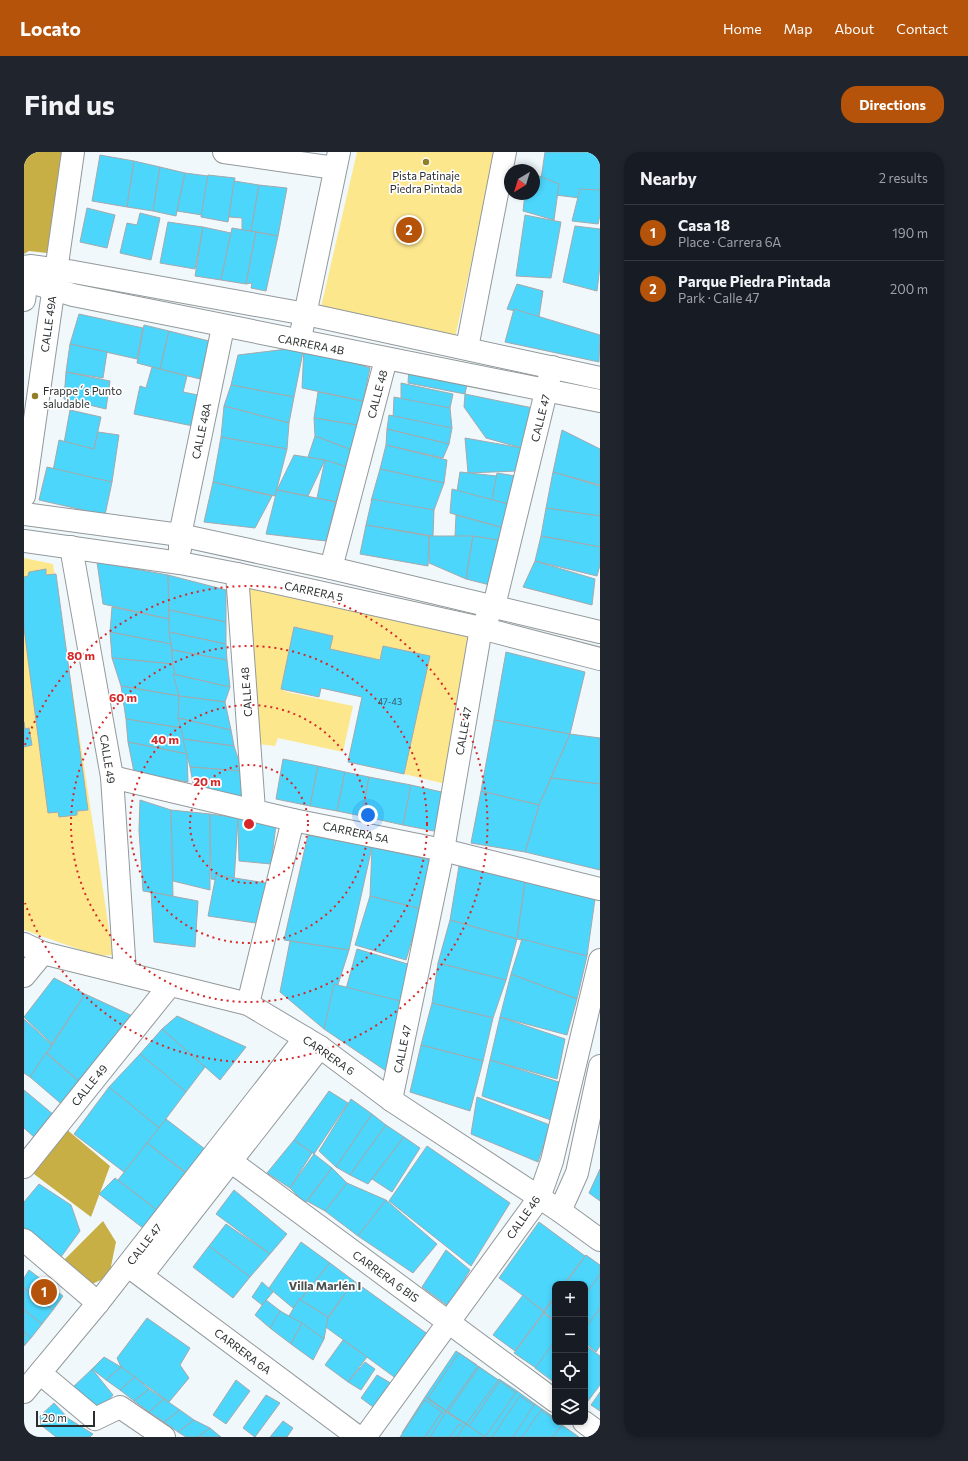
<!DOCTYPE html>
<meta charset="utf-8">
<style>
:root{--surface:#171b24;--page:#20242c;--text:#f1f3f6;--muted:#9ea1a6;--line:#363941;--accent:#b45309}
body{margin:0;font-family:Commissioner,sans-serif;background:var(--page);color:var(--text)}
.controls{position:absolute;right:12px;bottom:12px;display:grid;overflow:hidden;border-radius:8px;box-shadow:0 2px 6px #0003}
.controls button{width:36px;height:36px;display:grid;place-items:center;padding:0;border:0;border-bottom:1px solid var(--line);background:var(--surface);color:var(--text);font:20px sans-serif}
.compass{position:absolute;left:480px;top:12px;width:36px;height:36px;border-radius:50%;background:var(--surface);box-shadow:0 2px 6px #0003;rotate:218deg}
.scale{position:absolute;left:12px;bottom:10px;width:59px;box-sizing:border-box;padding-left:4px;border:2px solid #2b2e2f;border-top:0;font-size:11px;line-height:14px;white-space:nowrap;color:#2b2e2f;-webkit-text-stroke:3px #fff;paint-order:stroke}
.you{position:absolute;left:344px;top:663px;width:14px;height:14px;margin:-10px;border:3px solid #fff;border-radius:50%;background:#1a73e8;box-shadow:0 0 0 6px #1a73e833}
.badge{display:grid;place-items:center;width:26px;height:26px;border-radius:50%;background:var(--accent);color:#fff;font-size:13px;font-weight:700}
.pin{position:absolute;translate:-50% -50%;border:2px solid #fff;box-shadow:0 1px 4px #0006}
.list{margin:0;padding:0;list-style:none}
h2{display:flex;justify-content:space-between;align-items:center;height:52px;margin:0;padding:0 16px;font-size:17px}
h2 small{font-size:13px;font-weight:400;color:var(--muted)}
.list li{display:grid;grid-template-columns:26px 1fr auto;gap:12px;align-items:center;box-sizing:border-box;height:56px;padding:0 16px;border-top:1px solid var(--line)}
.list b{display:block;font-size:15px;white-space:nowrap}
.list p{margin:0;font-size:13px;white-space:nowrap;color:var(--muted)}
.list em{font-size:13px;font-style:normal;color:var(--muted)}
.icon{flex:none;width:22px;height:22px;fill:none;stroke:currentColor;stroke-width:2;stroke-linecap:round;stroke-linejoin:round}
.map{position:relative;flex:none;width:576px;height:1285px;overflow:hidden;border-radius:16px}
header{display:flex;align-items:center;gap:24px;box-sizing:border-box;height:56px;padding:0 20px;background:var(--accent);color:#fff}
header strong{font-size:19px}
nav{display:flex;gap:22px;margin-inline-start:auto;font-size:14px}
.intro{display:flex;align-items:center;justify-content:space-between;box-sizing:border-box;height:96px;padding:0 24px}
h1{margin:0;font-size:28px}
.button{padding:10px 18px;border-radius:16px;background:var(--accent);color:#fff;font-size:14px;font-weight:700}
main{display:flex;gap:24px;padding:0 24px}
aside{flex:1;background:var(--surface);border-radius:16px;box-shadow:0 2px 6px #0003}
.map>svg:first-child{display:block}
.green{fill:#fde78d}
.forest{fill:#c8af45}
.building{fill:#4cd6fc;stroke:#a3a9ac}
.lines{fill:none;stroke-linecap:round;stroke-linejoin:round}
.minor-casing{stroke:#93999b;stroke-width:24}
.minor{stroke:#fff;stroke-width:22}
.ring{fill:none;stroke:#d62828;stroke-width:2;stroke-dasharray:2 4}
.poi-dot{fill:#927e25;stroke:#fff;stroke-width:1.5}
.labels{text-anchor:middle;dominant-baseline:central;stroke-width:3.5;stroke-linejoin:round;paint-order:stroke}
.number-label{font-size:9px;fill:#335862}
.poi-label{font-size:11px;fill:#2b2e2f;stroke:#fff}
.street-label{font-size:11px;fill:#2b2e2f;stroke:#fff}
.neighbourhood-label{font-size:12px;font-weight:bold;fill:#4a5052;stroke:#fff}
.centre{fill:#d62828;stroke:#fff;stroke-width:2}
.ring-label{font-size:12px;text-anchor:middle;font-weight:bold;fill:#d62828;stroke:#fff;stroke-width:3.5;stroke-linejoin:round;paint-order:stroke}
</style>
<header>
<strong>Locato</strong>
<nav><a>Home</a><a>Map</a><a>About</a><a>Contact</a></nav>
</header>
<div class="intro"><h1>Find us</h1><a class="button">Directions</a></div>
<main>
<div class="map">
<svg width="576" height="1285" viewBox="0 0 576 1285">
<rect width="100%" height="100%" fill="#f1f8fb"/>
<g class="green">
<path d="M333,0H471L431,186L297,155Z"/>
<path d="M0,406L29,412L89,803L74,804L0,778Z"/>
<path d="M213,422L457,476L430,634L380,622L405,504L359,494L356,508L306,497L309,484L271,475L257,537L263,540L329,554L319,600L254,586L251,594L225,591Z"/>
</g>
<g class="forest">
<path d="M0,0H42L23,101L5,99L0,102Z"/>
<path d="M41,976L86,1014L67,1065L6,1019Z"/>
<path d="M79,1069L92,1090L85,1124L64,1134L37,1111Z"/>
</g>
<g class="building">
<path d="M521,0H576V42L572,48L515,41Z"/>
<path d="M76,3L110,9L103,55L68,49Z"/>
<path d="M110,9L136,15L129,59L103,55Z"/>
<path d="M136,15L161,21L152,64L129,59Z"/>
<path d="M161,21L184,24L178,63L153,59Z"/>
<path d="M510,22L535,32L530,68L499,59L501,42H510Z"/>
<path d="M184,23L211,26L204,70L177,65Z"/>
<path d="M210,29L235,33L227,79L218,78V66L205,65Z"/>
<path d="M235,33L263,36L254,84L227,79Z"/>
<path d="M556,37L576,38V63L574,72L548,69Z"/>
<path d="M63,56L91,63L83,96L56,90Z"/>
<path d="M116,61L136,66L127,108L96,101L103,71L113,73Z"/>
<path d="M501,63L537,70L527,126L492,124Z"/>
<path d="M144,70L179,75L171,117L136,111Z"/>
<path d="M551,74L576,77V114L573,139L539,130Z"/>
<path d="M179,75L207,81L197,128L171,124Z"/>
<path d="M208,76L232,80L222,132L197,128Z"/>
<path d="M232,80L254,84L242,139L227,136L228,131L222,132Z"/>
<path d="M493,132L519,139L515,165L483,157Z"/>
<path d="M490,157L576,183L575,210L481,190Z"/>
<path d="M55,162L119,176L113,207L46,192Z"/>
<path d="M120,173L145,179L136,217L113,211Z"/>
<path d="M145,179L185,189L176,227L136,217Z"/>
<path d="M46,192L83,200L79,226L42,220Z"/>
<path d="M280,195L346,216L339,249L278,236Z"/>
<path d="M280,195L270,245L207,233L214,203Z"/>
<path d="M128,215L163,224L159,240L174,243L169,274L110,262L116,234L122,236Z"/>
<path d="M385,217L444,227L441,242L384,231Z"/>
<path d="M42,220L86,229L82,257L40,247Z"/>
<path d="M377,231L429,242L426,256L377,250Z"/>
<path d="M207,233L270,245L265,271L200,254Z"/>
<path d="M294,240L339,249L333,273L290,266Z"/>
<path d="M441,242L509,256L498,296L462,286L440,255Z"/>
<path d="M370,245L426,256L428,276L369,267Z"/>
<path d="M200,254L265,271L263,297L197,285Z"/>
<path d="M46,258L77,265L70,297L40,291Z"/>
<path d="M365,263L428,276L425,292L363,277Z"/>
<path d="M290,266L333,273L328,298L291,284Z"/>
<path d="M363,277L425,292L419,306L362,293Z"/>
<path d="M538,278L576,297V333L529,320Z"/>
<path d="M74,280L95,283L88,330L29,319L35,288L70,297Z"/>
<path d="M291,284L328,298L323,315L284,305Z"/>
<path d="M197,285L263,297L251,344L189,330Z"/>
<path d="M441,286L498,296L493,319L444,321Z"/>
<path d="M362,293L423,308L420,331L356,317Z"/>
<path d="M270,303L301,308L284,344L253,338Z"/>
<path d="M301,308L323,315L312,350L293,346Z"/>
<path d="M23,315L88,330L81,363L15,348Z"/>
<path d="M356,317L420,331L410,358L347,349Z"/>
<path d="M436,320L473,324L468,348L433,339Z"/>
<path d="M529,320L576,334V364L522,356Z"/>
<path d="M473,321L492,324L488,353L468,348Z"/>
<path d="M189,330L248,344L231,376L180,370Z"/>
<path d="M428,337L488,353L487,378L426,361Z"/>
<path d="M253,338L312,350L302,389L242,382Z"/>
<path d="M348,347L410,358L409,384L342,373Z"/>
<path d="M522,356L576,364V395L517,384Z"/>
<path d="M432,363L487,378L481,389L431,384Z"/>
<path d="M342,373L405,384L404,414L336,402Z"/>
<path d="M405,384H449L442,427L405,411Z"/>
<path d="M449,384L481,389L470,434L442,427Z"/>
<path d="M517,384L576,395V413L573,424L511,409Z"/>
<path d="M511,409L571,427L568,453L499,435Z"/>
<path d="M73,410L144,423L145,467L79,452Z"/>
<path d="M22,417V423L32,422L64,658L53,659V663L35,665L34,660L24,661L0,476V425L4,424L5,420Z"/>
<path d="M144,423L202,438V470L145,458Z"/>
<path d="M88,455L145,467L147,492L86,480Z"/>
<path d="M145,458L202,470V492L145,480Z"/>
<path d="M270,475L309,484L306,497L356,508L359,494L406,504L380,622L324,610L338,545L297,536L295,545L257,537Z"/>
<path d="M86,480L147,492L149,512L88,506Z"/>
<path d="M145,480L202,492L203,508L148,498Z"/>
<path d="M148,498L203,508L206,535L149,522Z"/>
<path d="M482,500L561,520L546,582L470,568Z"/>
<path d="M88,506L149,512L155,544L97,534Z"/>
<path d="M149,522L206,535L201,550L155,544Z"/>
<path d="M97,534L155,544L157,576L102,567Z"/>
<path d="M155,544L201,550L207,578L154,566Z"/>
<path d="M154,566L207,578L210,594L159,587Z"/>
<path d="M102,567L157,576L163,602L104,590Z"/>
<path d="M470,568L546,582L515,653L457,639Z"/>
<path d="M0,570L1,577L5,576L8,593L0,595Z"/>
<path d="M546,582L576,586V632L527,626Z"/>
<path d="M159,587L210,594L218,619L166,615Z"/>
<path d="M104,590L163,602L164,630L110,620Z"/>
<path d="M259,607L294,614L286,654L252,647Z"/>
<path d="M294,614L321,620L313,659L286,654Z"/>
<path d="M166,615L218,619V645L170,636Z"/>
<path d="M321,620L345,625L338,664L313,659Z"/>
<path d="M345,625L387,633L379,673L338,664Z"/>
<path d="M527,626L576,632V718L501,700L515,653Z"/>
<path d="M387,633L422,641L415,680L379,673Z"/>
<path d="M457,639L515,653L501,700L447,691Z"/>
<path d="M116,648L147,658L149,744L119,739L115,678Z"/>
<path d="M147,658L186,662V738L149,729Z"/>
<path d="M186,662L214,666L210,730L187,727Z"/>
<path d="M214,666L252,673L247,712L215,709Z"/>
<path d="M284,683L348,695L325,798L260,788Z"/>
<path d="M348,695L407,708L397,757L346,744Z"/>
<path d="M435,714L501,730L493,787L426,768Z"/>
<path d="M192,723L242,731L238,772L184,764Z"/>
<path d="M501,730L571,747L563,804L493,787Z"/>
<path d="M127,740L174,749L171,795L130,790Z"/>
<path d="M346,744L397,757L382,808L331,793Z"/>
<path d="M426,768L493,787L482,828L414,811Z"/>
<path d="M498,787L563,804L553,847L487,822Z"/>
<path d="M266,789L325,798L300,877L256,840Z"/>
<path d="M333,797L387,813L380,850L322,837Z"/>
<path d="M414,811L482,828L469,866L408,851Z"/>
<path d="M487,822L553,847L543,883L476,865Z"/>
<path d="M30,826L61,842L28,892L0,865Z"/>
<path d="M310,832L380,850L365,921L300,877Z"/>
<path d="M61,842L113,866L59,933L23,901Z"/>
<path d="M408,851L469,866L459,909L397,893Z"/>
<path d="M153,864L222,895L196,928L138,877Z"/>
<path d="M476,865L541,887L533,927L466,908Z"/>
<path d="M0,867L28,893L6,925L0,921Z"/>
<path d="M138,877L181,915L162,940L116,902Z"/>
<path d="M397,893L459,909L446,959L386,940Z"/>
<path d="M22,901L59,933L41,955L6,925Z"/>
<path d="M116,902L162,940L135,976L85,935Z"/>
<path d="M466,908L538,931L527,968L458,944Z"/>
<path d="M85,935L135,976L100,1020L50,982Z"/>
<path d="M0,938L30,963L11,986L0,976Z"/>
<path d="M305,939L324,951L290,1002L270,988Z"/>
<path d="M453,945L526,973L514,1010L447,982Z"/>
<path d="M327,947L348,962L312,1015L295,999Z"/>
<path d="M348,962L362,973L326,1023L312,1015Z"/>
<path d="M142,967L186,1001L168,1025L123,991Z"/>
<path d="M362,973L380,985L344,1032L326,1023Z"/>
<path d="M380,985L396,996L368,1040L348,1027Z"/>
<path d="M270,988L288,1001L266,1036L243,1021Z"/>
<path d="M123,991L168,1026L138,1062L94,1028Z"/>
<path d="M403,994L486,1051L447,1114L365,1049Z"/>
<path d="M290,1002L308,1016L281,1051L266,1036Z"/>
<path d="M308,1016L323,1031L301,1059L283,1049Z"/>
<path d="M576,1017V1049L565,1041Z"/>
<path d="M91,1026L138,1062L124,1080L75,1042Z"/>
<path d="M323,1031L362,1048L334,1084L301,1059Z"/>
<path d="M15,1032L47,1053L56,1079L34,1109L0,1081V1050Z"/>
<path d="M210,1038L263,1082L246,1102L192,1062Z"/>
<path d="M362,1048L413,1092L389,1121L334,1084Z"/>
<path d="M515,1070L561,1104L540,1132H531V1144L520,1159L475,1126Z"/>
<path d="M202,1072L246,1102L226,1125L185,1094Z"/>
<path d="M277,1090L306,1111L269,1156L245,1136Z"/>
<path d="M185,1094L226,1125L209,1146L169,1115Z"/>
<path d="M422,1098L446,1118L424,1154L398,1135Z"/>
<path d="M562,1103L576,1113V1123L561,1143V1132H541Z"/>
<path d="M306,1111L330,1129L304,1165L276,1148Z"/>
<path d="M5,1118L39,1144L29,1158L0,1136V1126Z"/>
<path d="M576,1122V1156L561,1176V1143Z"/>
<path d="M330,1129L405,1183L373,1227L299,1173Z"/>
<path d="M238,1130L249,1140L238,1153L228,1145Z"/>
<path d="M0,1136L29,1158L18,1172L0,1158Z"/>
<path d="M499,1143L520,1160L491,1199L469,1183Z"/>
<path d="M531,1145V1169L520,1160Z"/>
<path d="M275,1147L304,1165L300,1187L265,1164Z"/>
<path d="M242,1148L259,1161L246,1176L231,1163Z"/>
<path d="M576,1156V1194L572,1200L561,1191V1176Z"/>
<path d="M0,1158L18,1172L7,1186L0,1180Z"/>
<path d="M256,1159L278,1171L267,1192L246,1176Z"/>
<path d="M520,1161L531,1170V1191L512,1216L490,1201Z"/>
<path d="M123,1166L166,1196L156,1213L165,1226L145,1250L97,1215L93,1206Z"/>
<path d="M278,1171L300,1187L289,1208L267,1192Z"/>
<path d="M0,1180L7,1186L0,1194Z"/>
<path d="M319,1188L343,1205L324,1230L301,1213Z"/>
<path d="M531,1189V1231L511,1216Z"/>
<path d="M561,1193L576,1204V1233L561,1253Z"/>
<path d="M432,1199L453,1213L422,1259L401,1245Z"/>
<path d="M435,1201L455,1215L424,1260L404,1246Z"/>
<path d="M80,1205L97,1215L82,1228L68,1217Z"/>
<path d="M341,1210L351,1217L337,1238L324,1230Z"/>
<path d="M454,1214L474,1228L443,1273L422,1259Z"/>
<path d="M97,1215L111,1225L96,1238L82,1228Z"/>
<path d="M455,1215L476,1229L445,1274L424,1260Z"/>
<path d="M68,1217L89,1243L73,1262L47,1237Z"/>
<path d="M353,1223L370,1233L353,1258L337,1246Z"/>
<path d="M111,1225L125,1237L110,1249L96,1238Z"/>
<path d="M475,1227L493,1239L461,1285L442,1272Z"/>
<path d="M212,1228L226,1239L202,1272L189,1263Z"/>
<path d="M476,1229L496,1244L468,1285H460L445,1274Z"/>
<path d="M125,1237L140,1247L125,1260L110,1249Z"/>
<path d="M493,1239L511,1252L488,1285H461Z"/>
<path d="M576,1240V1259L567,1253Z"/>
<path d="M242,1243L256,1251L231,1285L219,1276Z"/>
<path d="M496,1244L517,1258L498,1285H468Z"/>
<path d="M401,1245L422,1259L405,1285H385L378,1281Z"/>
<path d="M140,1247L156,1258L140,1270L125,1260Z"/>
<path d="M401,1248L418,1260L401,1285H376Z"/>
<path d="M30,1251L45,1267L69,1282L66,1285H32L17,1273L16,1264Z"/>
<path d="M511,1252L531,1266L519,1285H489Z"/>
<path d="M156,1258L170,1268L154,1280L140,1270Z"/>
<path d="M517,1258L531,1268V1270L538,1273L529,1285H498Z"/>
<path d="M418,1260L435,1272L426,1285H401Z"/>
<path d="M422,1260L443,1273L435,1285H406Z"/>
<path d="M170,1268L186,1276L174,1285H162L154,1280Z"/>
<path d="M259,1269L269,1276L263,1285H246Z"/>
<path d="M435,1272L452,1284L451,1285H426Z"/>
<path d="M442,1272L461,1285H433Z"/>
<path d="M538,1273L555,1285H529Z"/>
<path d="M186,1276L197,1285H174Z"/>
</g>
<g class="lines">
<g class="minor-casing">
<g id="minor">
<path d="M200,0L311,16"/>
<path d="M0,115L6,114L50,120L282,162L576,226"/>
<path d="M0,128L49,143L576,249"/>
<path d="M0,148L5,115"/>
<path d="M278,177L315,0"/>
<path d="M443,196L481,0"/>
<path d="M0,344L49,0"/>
<path d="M0,362L156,383L307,416L576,480"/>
<path d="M0,389L156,411L213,422L457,476L576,507"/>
<path d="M47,395L88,625L101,821"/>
<path d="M156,397V383L199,175"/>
<path d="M307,416L362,207"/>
<path d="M213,422L230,658"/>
<path d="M88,625L269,668L419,698L576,737"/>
<path d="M0,792L19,801L224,852L296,895L367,948L536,1059L576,1088"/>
<path d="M0,824L19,801"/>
<path d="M224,852L269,668"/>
<path d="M367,948L419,698L457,476L470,454L528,215"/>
<path d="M193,999L531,1249"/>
<path d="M0,1015L146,833"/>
<path d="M536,1059L553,1021L576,914"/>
<path d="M0,1088L74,1151"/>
<path d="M107,1116L334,1285"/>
<path d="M118,1123L296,895"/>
<path d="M16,1221L71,1267L96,1255L140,1285"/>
<path d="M0,1240L74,1151L281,886"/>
<path d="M560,1270L576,1282"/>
<path d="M341,1285L515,1046L528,1009L576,808"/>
</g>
</g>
<use href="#minor" class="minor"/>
</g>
<g class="ring">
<circle cx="225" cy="672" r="59"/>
<circle cx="225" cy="672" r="119"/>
<circle cx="225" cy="672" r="178"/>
<path d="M1 593A238 238 0 1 1 1 751"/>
</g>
<g class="poi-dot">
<circle cx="402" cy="10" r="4"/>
<circle cx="11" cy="244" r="4"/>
</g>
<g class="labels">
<g class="number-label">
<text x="366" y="549">47-43</text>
</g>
<g class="poi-label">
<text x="402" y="23">Pista Patinaje<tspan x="402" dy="13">Piedra Pintada</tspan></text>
<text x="19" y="238" text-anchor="start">Frappe´s Punto<tspan x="19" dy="13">saludable</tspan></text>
</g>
<g class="street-label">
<text transform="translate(24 172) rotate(-82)">CALLE 49A</text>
<text transform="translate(287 192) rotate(11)">CARRERA 4B</text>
<text transform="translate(353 242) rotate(-75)">CALLE 48</text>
<text transform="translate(516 266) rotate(-76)">CALLE 47</text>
<text transform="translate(177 279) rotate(-78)">CALLE 48A</text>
<text transform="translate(290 439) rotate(12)">CARRERA 5</text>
<text transform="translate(222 540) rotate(-94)">CALLE 48</text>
<text transform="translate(439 579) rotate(-80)">CALLE 47</text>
<text transform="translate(84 607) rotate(81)">CALLE 49</text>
<text transform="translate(332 680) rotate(12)">CARRERA 5A</text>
<text transform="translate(378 897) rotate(-78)">CALLE 47</text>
<text transform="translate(305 903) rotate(35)">CARRERA 6</text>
<text transform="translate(65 933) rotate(-51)">CALLE 49</text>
<text transform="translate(499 1065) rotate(-55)">CALLE 46</text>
<text transform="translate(120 1092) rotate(-52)">CALLE 47</text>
<text transform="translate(362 1124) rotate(36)">CARRERA 6 BIS</text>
<text transform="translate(219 1199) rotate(37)">CARRERA 6A</text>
</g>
<g class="neighbourhood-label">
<text x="301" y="1133">Villa Marlén I</text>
</g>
</g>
<circle cx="225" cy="672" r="6" class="centre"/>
<g class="ring-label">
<text x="57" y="508">80 m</text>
<text x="99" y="550">60 m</text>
<text x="141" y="592">40 m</text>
<text x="183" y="634">20 m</text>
</g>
</svg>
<div class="controls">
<button>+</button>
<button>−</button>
<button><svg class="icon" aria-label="locate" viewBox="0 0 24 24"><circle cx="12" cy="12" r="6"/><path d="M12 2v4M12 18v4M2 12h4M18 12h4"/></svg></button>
<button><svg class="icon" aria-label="layers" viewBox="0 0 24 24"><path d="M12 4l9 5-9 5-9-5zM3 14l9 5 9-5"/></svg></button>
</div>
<svg class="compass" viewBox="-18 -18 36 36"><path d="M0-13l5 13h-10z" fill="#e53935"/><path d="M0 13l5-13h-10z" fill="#9ea1a6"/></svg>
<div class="scale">20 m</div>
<div class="you"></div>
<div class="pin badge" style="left:20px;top:1140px">1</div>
<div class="pin badge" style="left:385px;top:78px">2</div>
</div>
<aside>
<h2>Nearby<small>2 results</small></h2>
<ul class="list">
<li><span class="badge">1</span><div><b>Casa 18</b><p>Place · Carrera 6A</p></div><em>190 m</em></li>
<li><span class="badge">2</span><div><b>Parque Piedra Pintada</b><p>Park · Calle 47</p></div><em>200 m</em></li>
</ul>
</aside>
</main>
